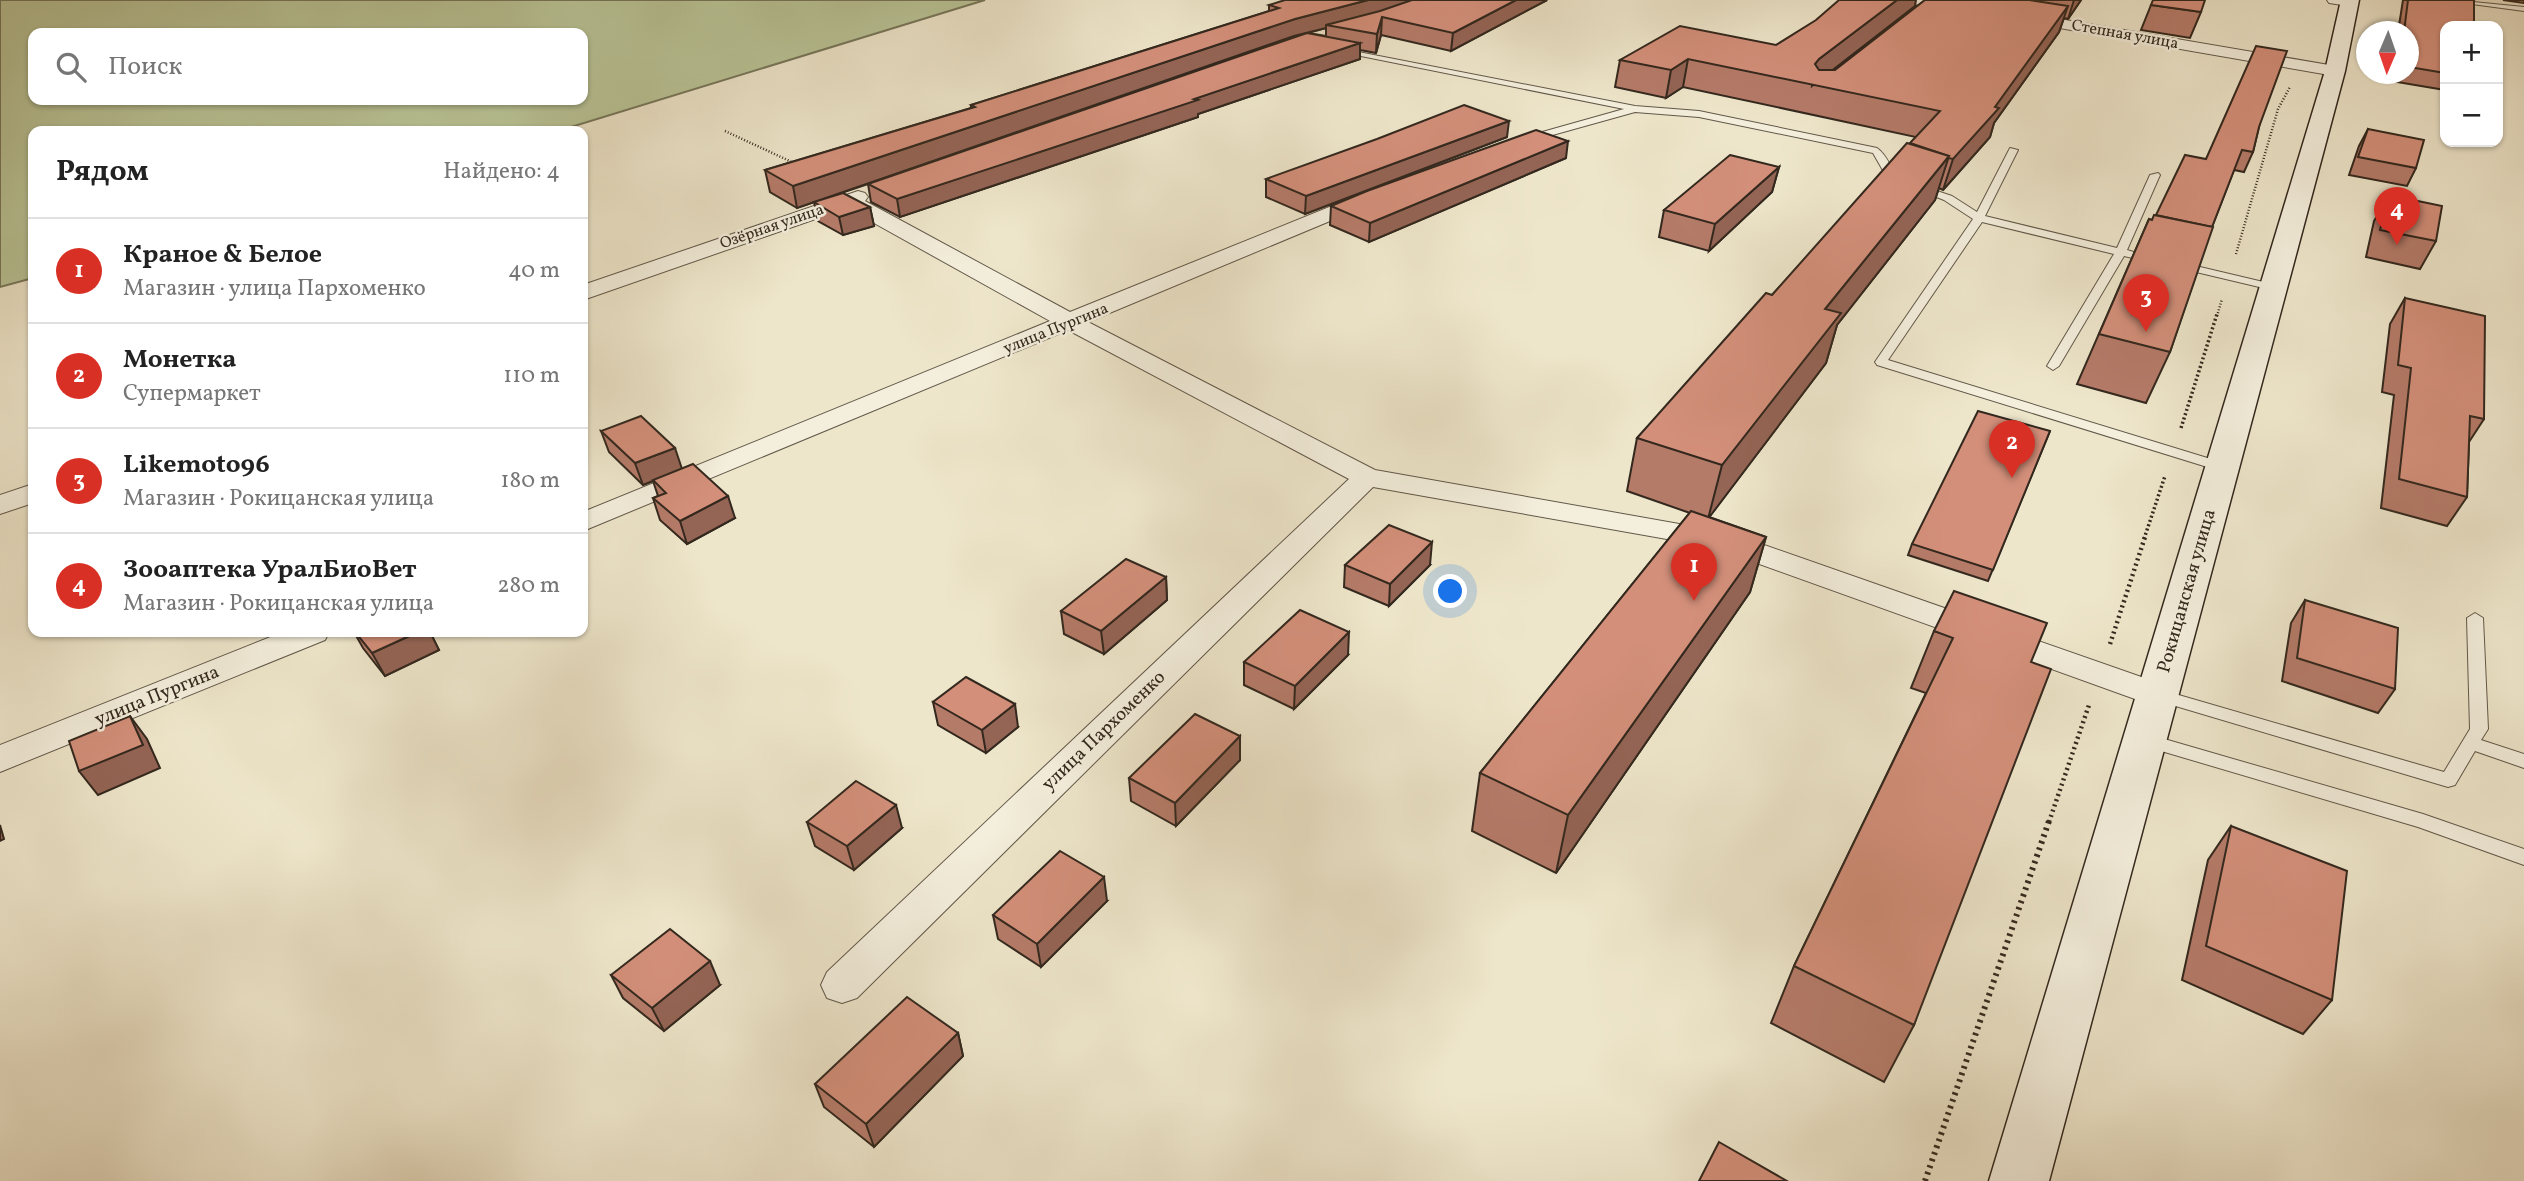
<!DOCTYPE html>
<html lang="ru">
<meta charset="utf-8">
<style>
:root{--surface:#fff;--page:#f2f2f2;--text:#222;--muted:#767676;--line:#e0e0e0;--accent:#d93025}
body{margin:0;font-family:Vollkorn,serif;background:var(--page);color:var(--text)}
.controls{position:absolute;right:21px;top:21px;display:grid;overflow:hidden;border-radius:14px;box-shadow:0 2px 5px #0004}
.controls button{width:63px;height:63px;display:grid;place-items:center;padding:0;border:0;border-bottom:2px solid var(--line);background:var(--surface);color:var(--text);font:35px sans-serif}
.compass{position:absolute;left:2356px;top:21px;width:63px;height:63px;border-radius:50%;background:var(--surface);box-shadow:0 2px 5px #0004;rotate:182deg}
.you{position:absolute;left:1451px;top:592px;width:24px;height:24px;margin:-18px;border:5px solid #fff;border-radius:50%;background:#1a73e8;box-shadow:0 0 0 10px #1a73e833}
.badge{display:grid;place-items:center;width:46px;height:46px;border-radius:50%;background:var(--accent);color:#fff;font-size:23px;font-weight:700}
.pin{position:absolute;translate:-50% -58px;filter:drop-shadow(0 2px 4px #0008)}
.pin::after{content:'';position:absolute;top:37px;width:24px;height:21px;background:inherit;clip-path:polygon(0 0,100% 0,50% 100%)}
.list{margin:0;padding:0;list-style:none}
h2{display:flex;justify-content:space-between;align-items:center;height:91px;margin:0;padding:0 28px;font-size:30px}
h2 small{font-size:23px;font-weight:400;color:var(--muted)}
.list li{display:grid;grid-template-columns:46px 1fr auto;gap:21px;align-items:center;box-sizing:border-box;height:105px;padding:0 28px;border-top:2px solid var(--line)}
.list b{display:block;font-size:26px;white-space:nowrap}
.list p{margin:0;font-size:23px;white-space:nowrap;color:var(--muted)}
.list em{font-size:23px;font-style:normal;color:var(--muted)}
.icon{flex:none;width:38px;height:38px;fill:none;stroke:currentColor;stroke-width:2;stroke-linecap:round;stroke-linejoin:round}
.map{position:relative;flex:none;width:2524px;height:1181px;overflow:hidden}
.search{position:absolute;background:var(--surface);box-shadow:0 2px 5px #0004;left:28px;top:28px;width:560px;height:77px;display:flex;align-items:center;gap:18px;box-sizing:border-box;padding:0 24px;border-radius:14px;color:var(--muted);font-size:26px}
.panel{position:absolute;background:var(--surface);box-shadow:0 2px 5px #0004;left:28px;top:126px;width:560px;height:511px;border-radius:14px}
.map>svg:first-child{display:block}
.green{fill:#b9c497;stroke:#76765a;stroke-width:2;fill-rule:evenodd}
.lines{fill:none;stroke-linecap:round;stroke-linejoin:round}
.lane-casing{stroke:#625849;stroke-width:2}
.street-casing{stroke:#625849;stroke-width:2}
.secondary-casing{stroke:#33281e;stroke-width:3}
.path-far3{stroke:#33281e;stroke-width:2.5;stroke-dasharray:1 2;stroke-linecap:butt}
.path-far2{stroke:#33281e;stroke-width:3.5;stroke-dasharray:2 2.5;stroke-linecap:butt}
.path-far1{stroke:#33281e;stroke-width:4.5;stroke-dasharray:2 3.5;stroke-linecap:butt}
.path{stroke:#33281e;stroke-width:6;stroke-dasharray:2.5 4.5;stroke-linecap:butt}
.lane{fill:#f4efdd;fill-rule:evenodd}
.street{fill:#f4efdd;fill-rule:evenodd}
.secondary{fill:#f4efdd;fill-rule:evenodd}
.wall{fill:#b57b69;stroke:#33281e;stroke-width:2;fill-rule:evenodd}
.shaded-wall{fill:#946455;stroke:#33281e;stroke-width:2}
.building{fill:#d38f7a;stroke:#33281e;stroke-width:2}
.labels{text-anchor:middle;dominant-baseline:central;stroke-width:5;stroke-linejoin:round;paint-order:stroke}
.far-street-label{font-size:16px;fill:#33281e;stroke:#f4efdd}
.street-label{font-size:19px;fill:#33281e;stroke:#f4efdd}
</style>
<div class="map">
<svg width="2524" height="1181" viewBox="0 0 2524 1181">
<rect width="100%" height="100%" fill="#eee6cb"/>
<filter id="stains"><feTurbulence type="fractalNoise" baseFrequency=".00286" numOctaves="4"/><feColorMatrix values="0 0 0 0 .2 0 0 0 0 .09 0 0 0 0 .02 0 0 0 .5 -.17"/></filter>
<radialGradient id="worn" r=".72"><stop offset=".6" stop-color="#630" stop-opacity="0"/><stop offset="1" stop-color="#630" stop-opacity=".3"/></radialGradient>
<path class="green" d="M0,0H985L558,131H33V278L0,287ZM33,33H583V100H33Z"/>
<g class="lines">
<g class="lane-casing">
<g id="lane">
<path d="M2453,0L2524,7V11L2457,2Z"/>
<path d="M1338,48L1635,106L1699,111L1877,148C1889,156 1891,173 1903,181L1898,184L1889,181L1873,153L1699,117L1635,112L1531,141L1526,138L1528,136L1624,109L1341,52Z"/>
<path d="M2010,148L2018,150L1985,216L2117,248L2150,175L2158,173L2160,175L2127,250L2160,260L2154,263L2124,256L2059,366L2053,370L2047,366L2114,254L1982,222L1888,360L2227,464L2229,467L2227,470H2217L1877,365L1875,362L1973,219L1944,200L1914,188L1919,185L1952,196L1977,212Z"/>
<path d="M2179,262L2276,285L2278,287L2272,290L2175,267V263Z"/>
<path d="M2475,613L2483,618L2488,729L2481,740L2524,754V768L2475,751L2455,785L2448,787L2152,699L2149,695L2152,691L2158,689L2444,772L2470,729L2467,618Z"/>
<path d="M2147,734L2423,814L2524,849V865L2418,827L2141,745L2138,740L2141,735Z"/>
</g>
</g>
<g class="street-casing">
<g id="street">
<path d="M1907,0H1942L1969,5L1971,8L1964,12L1914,4Z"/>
<path d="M2327,0H2355L2356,2L2349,6L2329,3Z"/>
<path d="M2019,12L2335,66L2343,71L2335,76L2014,20L2011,17L2014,14Z"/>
<path d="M858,191L865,193L868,197L865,201L1070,312L1364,193H1378L1381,197L1378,201L1088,322L1375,470L1730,533L2170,687L2175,695L2170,703L2158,707L2146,703L1712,547L1373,487L857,998L842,1003L827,998L821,985L827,972L1349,479L1068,330L583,531V512L1050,321L847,208L583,300V285Z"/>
<path d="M33,484V503L0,514V495Z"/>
<path d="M283,632H329L325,640L0,772V745Z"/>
</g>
</g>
<g class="secondary-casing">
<path id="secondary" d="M2341,0H2359L2345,71L2049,1181H1989L2325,71Z"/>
</g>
<g class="path-far3">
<path d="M725,131L796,164"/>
<path d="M2236,254L2278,109L2290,87"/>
<path d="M2217,316L2222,299"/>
</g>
<g class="path-far2">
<path d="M2181,428L2217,314"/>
<path d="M2144,539L2165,476"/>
</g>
<g class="path-far1">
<path d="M2110,644L2145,537"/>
<path d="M2049,822L2089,705"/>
</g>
<path class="path" d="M1925,1181L2049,821"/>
<use href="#lane" class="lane"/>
<use href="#street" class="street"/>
<use href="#secondary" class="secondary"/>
</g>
<g class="wall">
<path d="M1547,0L1451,51L1381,35L1376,53L1360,50V59L1198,114V117L900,217L871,202L868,184L797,208L770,192L765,170L971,108V105L1269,11V5ZM1326,28V36L1308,33ZM1302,34L956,153L1294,36Z"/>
<path d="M1925,0H2081L2068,19L2064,18L2059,32L1994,123L1990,137L1943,190L1939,188L1935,200L1837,325L1826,363L1709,517L1766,537L1750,592L1556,873L1472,831L1480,773L1690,513L1627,491L1637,438L1772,295L1916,137L1683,87L1666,98L1615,87L1620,60L1776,45L1915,6L1832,70H1835Z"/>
<path d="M2403,0H2474L2445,26V90L2391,81L2393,74H2409V32H2398Z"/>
<path d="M2503,0H2524V3Z"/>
<path d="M2151,5L2201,12L2190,38L2141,30Z"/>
<path d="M2259,127L2253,152L2244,172L2234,170L2212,227L2170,352L2146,403L2077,384L2149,219L2152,220L2206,159Z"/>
<path d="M2368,129L2416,168L2407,186L2349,175L2359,146Z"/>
<path d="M1507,137L1305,214L1266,197V179Z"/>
<path d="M1566,158L1369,242L1330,225L1331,206Z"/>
<path d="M1779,167L1772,192L1709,251L1659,237L1664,210Z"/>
<path d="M2389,195L2436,241L2420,269L2366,257L2374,221Z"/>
<path d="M814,202L870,207L874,226L843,235L818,221Z"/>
<path d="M2405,298L2484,419L2469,442L2467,497L2447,526L2381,508L2394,395L2382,392L2390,324Z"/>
<path d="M601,431L682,469L735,518L687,544L660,520L653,498L658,496L653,481L643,485L609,452Z"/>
<path d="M2050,431L1988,581L1908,555L1912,544Z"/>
<path d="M1345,565H1430L1389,606L1344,587Z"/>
<path d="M1166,577L1167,600L1104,654L1064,634L1061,611Z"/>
<path d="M2305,600L2395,689L2378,713L2282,681L2291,623Z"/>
<path d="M1934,631L2031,662L1914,1025L1884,1082L1771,1023L1794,966L1926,693L1911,688Z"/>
<path d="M354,632H430L439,650L385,676L363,648Z"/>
<path d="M1348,655L1294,709L1244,685V662Z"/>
<path d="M933,702L1018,727L986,753L938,725Z"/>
<path d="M1240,736V760L1176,826L1131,801L1129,778Z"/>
<path d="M807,822L902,828L854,870L815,846Z"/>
<path d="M2231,826L2332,1000L2303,1034L2182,980L2208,860Z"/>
<path d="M1107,901L1041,967L998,939L993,915Z"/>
<path d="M611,975L720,985L664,1031L623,998Z"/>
<path d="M958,1033L963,1056L874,1147L824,1107L815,1084Z"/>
</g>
<g class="shaded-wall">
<path d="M1368,0H1417L1367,17L1326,25V28L1294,36L797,208L793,186L1295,19Z"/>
<path d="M1516,0H1547L1451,51L1453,33Z"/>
<path d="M1897,0H1916L1915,6L1812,86L1815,64L1819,59Z"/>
<path d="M2074,0H2081L2068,19Z"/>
<path d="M2068,6L2059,32L1994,123L1990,137L1943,190L1953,159Z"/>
<path d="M1382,17L1381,35L1376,53L1377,34Z"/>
<path d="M1360,43V59L1198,114V117L900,217L897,199Z"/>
<path d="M1688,59L1683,87L1666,98L1671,70Z"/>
<path d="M1509,121L1507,137L1305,214L1306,196Z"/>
<path d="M1568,141L1566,158L1369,242L1370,223Z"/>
<path d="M1949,156L1935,200L1837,325L1826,363L1708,519L1722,465L1825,309Z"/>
<path d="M1779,167L1772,192L1709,251L1715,224Z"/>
<path d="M870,207L874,226L843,235L839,217Z"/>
<path d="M675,448L682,469L643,485L635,463Z"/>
<path d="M728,496L735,518L687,544L680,521Z"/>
<path d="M1766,537L1750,592L1556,873L1568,815Z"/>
<path d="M1432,542L1430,565L1389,606L1390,584Z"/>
<path d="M1166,577L1167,600L1104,654L1101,631Z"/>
<path d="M418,632H430L439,650L385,676L372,653Z"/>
<path d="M1349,632L1348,655L1294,709L1295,686Z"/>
<path d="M1015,704L1018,727L986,753L982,730Z"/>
<path d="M130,716L147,739L160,768L98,795L79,771Z"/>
<path d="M1240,736V760L1176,826L1175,803Z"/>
<path d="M896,805L902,828L854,870L847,846Z"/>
<path d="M0,825L4,839L0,841Z"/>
<path d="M1104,877L1107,901L1041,967L1037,944Z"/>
<path d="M710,961L720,985L664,1031L652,1008Z"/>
<path d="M958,1033L963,1056L874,1147L866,1124Z"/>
</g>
<g class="building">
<path d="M1285,0H1368L1295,19L793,186L765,170L975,107L971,105L1279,8L1269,5Z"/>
<path d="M1412,0H1516L1453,33L1382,17L1377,34L1326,25L1380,11Z"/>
<path d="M1839,0H1897L1819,59L1815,64L1819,70H1835L1925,0H2029L2068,6L1995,107L1999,108L1953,159L1948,158L1949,156L1910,143L1940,111L1688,59L1671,70L1620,60L1680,26L1776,45L1816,20Z"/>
<path d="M2153,0H2205L2201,12L2151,5Z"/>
<path d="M2408,0H2474V26H2445V73L2409,67V32H2404Z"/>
<path d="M1307,33L1360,43L1194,99L1198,100L897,199L868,184Z"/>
<path d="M2256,46L2287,51L2259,127L2253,152L2242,150L2212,227L2156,215L2185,155L2206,159Z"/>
<path d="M1464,105L1509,121L1306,196L1266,179L1377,139Z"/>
<path d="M2368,129L2424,140L2416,168L2358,157Z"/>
<path d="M1536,130L1568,141L1370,223L1331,206L1367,191Z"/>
<path d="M1907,143L1949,156L1825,309L1841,313L1722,465L1637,438L1766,293L1772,295Z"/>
<path d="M1730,155L1779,167L1715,224L1664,210Z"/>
<path d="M843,193L870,207L839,217L814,202Z"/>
<path d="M2389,195L2442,206L2436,241L2380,230Z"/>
<path d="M2154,215L2213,227L2170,352L2099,334L2149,219L2152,220Z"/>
<path d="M2405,298L2485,316L2484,419L2470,416L2467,497L2399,479L2411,368L2398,365Z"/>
<path d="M1978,411L2050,431L1993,570L1912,544Z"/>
<path d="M641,416L675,448L635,463L601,431Z"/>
<path d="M693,464L728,496L680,521L653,498L666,493L653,480Z"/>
<path d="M1691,511L1766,537L1568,815L1480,773Z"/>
<path d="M1389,525L1432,542L1390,584L1345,565Z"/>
<path d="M1126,559L1166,577L1101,631L1061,611Z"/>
<path d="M1954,591L2047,623L2031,662L2051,669L1914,1025L1794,966L1953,638L1934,631Z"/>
<path d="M2305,600L2398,628L2395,689L2297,658Z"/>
<path d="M1300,610L1349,632L1295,686L1244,662Z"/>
<path d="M355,632H418L372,653Z"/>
<path d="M966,677L1015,704L982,730L933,702Z"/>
<path d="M1195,714L1240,736L1175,803L1129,778Z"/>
<path d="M130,716L143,745L79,771L69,741Z"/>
<path d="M856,781L896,805L847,846L807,822Z"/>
<path d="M2231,826L2347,871L2332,1000L2206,946Z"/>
<path d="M1060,851L1104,877L1037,944L993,915Z"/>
<path d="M670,929L710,961L652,1008L611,975Z"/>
<path d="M907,997L958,1033L866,1124L815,1084Z"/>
<path d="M1719,1142L1787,1181H1699Z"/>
</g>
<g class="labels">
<g class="far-street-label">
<text transform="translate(2125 35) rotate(10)">Степная улица</text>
<text transform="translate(772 227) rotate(-19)">Озёрная улица</text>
<text transform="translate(1056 329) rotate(-22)">улица Пургина</text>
</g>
<g class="street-label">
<text transform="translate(2187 591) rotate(-74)">Рокицанская улица</text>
<text transform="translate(157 696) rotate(-22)">улица Пургина</text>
<text transform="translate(1104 731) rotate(-44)">улица Пархоменко</text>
</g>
</g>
<rect width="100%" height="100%" filter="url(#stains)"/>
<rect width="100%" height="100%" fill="url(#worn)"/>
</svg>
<div class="controls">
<button>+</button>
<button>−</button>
</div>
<svg class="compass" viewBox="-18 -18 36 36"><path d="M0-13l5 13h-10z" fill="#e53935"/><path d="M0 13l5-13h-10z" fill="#767676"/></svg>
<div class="you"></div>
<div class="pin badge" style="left:1694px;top:601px">1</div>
<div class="pin badge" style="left:2012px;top:478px">2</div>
<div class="pin badge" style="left:2146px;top:332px">3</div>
<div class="pin badge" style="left:2397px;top:245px">4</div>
<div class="search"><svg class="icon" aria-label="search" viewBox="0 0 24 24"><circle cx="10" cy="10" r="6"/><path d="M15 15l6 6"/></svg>Поиск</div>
<section class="panel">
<h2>Рядом<small>Найдено: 4</small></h2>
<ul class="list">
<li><span class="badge">1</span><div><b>Краное &amp; Белое</b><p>Магазин · улица Пархоменко</p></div><em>40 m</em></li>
<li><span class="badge">2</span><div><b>Монетка</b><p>Супермаркет</p></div><em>110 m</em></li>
<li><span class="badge">3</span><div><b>Likemoto96</b><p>Магазин · Рокицанская улица</p></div><em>180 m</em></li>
<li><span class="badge">4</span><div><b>Зооаптека УралБиоВет</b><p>Магазин · Рокицанская улица</p></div><em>280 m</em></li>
</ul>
</section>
</div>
